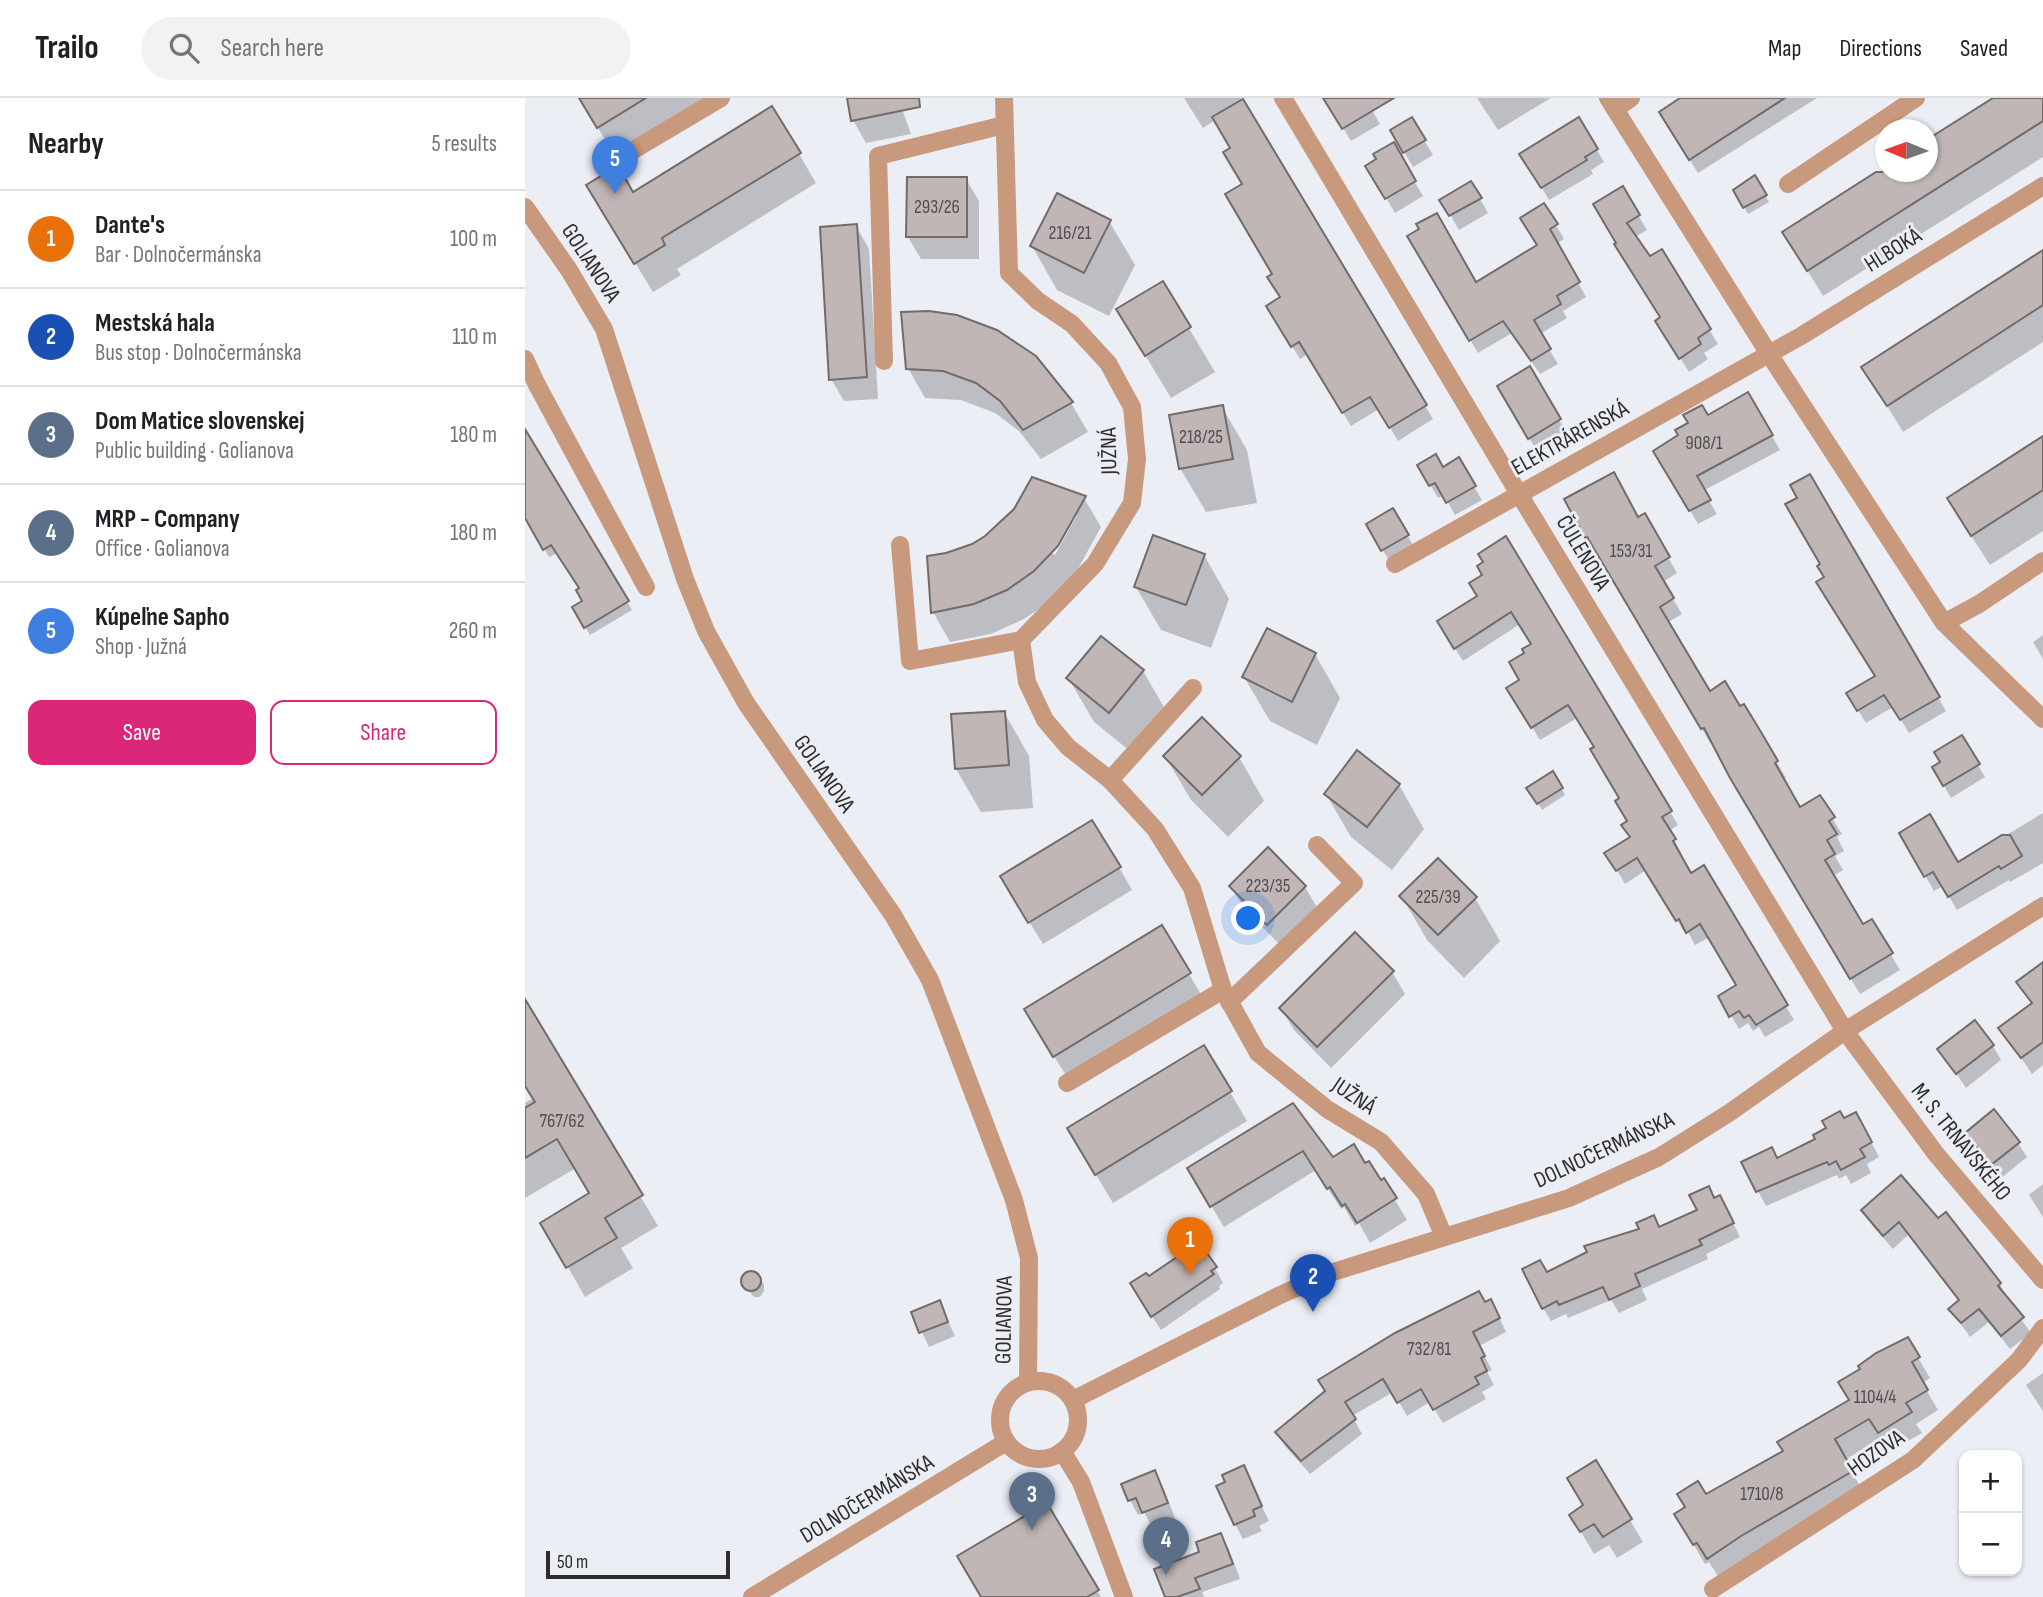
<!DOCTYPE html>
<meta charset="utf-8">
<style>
:root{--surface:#fff;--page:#f2f2f2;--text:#202124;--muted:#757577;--line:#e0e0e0;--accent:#db2777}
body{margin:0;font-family:"Sofia Sans Condensed",sans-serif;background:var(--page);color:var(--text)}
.controls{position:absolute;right:21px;bottom:21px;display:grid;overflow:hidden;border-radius:14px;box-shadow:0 2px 5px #0004}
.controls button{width:63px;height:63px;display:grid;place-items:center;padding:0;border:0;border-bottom:2px solid var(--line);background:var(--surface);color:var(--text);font:35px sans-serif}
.compass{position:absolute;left:1350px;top:21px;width:63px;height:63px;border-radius:50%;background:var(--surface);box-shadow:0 2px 5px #0004;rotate:271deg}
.scale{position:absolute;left:21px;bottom:18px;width:184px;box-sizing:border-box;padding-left:7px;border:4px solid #2b2d2f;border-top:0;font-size:19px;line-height:24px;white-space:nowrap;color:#2b2d2f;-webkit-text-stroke:5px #ebeef5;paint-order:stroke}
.you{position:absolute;left:724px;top:821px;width:24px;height:24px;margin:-18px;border:5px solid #fff;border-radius:50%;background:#1a73e8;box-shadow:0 0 0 10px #1a73e833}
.badge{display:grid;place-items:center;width:46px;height:46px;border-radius:50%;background:var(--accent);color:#fff;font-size:23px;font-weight:700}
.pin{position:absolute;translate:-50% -58px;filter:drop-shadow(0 2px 4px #0008)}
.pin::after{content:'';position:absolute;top:37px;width:24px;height:21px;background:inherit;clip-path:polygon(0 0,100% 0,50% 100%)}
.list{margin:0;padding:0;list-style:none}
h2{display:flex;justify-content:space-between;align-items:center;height:91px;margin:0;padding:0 28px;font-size:30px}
h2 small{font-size:23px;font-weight:400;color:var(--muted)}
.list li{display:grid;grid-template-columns:46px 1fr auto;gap:21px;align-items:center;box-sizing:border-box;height:98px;padding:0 28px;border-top:2px solid var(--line)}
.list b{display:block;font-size:26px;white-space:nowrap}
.list p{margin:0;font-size:23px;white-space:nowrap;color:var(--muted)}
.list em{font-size:23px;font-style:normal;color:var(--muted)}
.actions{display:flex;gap:14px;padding:21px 28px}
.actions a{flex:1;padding:16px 0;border:2px solid var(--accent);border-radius:14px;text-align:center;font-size:24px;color:var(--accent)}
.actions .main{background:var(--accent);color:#fff}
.icon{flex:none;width:38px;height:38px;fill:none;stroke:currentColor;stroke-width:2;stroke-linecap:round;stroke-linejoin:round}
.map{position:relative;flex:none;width:1518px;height:1499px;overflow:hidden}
header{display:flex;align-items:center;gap:42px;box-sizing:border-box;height:98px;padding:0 35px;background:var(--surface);border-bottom:2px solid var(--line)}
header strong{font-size:33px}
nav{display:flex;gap:38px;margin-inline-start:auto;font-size:24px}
.search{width:490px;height:63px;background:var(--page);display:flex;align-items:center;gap:18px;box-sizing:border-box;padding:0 24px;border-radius:38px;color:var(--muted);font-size:26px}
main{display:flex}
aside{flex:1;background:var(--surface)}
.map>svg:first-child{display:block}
.shadow{fill:#0003;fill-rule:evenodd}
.building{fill:#bfb6b5;stroke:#736b6a;stroke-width:2}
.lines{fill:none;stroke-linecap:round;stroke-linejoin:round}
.minor{stroke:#c8997c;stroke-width:18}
.tertiary{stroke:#c8997c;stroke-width:18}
.labels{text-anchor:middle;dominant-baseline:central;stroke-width:6;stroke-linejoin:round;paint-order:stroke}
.number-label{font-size:19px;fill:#504f50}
.street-label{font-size:23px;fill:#2b2d2f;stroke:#ebeef5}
</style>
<header>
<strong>Trailo</strong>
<div class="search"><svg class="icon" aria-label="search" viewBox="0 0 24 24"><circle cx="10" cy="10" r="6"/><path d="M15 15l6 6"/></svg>Search here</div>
<nav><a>Map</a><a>Directions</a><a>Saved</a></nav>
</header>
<main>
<aside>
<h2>Nearby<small>5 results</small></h2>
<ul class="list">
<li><span class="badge" style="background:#e8710a">1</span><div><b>Dante's</b><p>Bar · Dolnočermánska</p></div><em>100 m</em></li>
<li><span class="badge" style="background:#1a4fb4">2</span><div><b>Mestská hala</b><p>Bus stop · Dolnočermánska</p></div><em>110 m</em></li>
<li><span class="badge" style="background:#5c6f8a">3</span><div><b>Dom Matice slovenskej</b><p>Public building · Golianova</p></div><em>180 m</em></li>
<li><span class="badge" style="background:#5c6f8a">4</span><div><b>MRP - Company</b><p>Office · Golianova</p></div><em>180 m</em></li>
<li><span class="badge" style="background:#3f7fe0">5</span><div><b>Kúpeľne Sapho</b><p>Shop · Južná</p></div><em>260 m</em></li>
</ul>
<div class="actions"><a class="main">Save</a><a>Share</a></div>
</aside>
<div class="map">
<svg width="1518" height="1499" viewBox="0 0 1518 1499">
<rect width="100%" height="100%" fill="#ebeef5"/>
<g class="shadow">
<path d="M55,0H186L90,58Z"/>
<path d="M323,0H373L386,36L341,45L328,22Z"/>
<path d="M659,0H716L908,321L873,343L854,311L826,328L783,256L775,261L743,208H758L707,50L690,22L678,30Z"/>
<path d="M800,0H840L855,26L826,43Z"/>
<path d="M952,0H1026L973,32Z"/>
<path d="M1158,0H1292L1173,75L1144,29Z"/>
<path d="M1471,0H1518V59L1298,198L1259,134L1360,70V74H1402V43Z"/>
<path d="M886,21L908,57L888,69L867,33Z"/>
<path d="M1054,21L1079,64L1066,72L1068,76L1024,102L1004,69Z"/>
<path d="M868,47L898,98L870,115L842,68L854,61Z"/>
<path d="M274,56L291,85L152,171L156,177L128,194L81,117L108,96Z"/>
<path d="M1229,80L1244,104L1223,116L1210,93Z"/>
<path d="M441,81L454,103V161H396L383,139Z"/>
<path d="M946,85L963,115L934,132L917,102Z"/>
<path d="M1097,91L1122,132L1110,139L1125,161L1136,154L1193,246L1179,255L1183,261L1164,274L1140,236L1137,221L1094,146Z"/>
<path d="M998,121L1031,127L1039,141L1031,146L1061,199L1038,213L1042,220L1015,236L1033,266L1015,276L987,235L953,255L884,139L951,186L1014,148Z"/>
<path d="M584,123L610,167L584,218L532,192L507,148Z"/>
<path d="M331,128L344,151L353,301L319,303L306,281Z"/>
<path d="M1518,154V244L1378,334L1339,270Z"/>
<path d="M637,185L690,274L646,300L593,212Z"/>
<path d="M378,216L546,305L563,334L516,361L494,333L470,315L436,302L400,300L383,270Z"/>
<path d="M1004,270L1043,337L1013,355L974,288Z"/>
<path d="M1223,296L1255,352L1178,393L1192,416L1173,426L1130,353Z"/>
<path d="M697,309L722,352L732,405L681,414L655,370Z"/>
<path d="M0,332L107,512L65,537L49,510L60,504L56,491L32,455L24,459L0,416Z"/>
<path d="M1518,340V433L1465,467L1441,430Z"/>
<path d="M933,362L957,402L930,417L919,397L913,400L894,368L918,371Z"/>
<path d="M1284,378L1421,613L1384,635L1368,609L1341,625L1323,596L1351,579L1301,480L1274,401Z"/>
<path d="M559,400L576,429L549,478L526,503L499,521L466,536L425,544L408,514L422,456ZM548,417H552L530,457L527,455Z"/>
<path d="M867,412L891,452L866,466L843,427Z"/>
<path d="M1119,418L1152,475L1138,484L1157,516L1142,525L1184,596L1214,610L1218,608L1261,680L1257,682L1274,711L1294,699L1317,736L1312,739L1319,753L1310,758L1318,772L1308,778L1337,829L1346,823L1375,872L1335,896L1217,697L1189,645L1186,646L1062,439Z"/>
<path d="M981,441L1153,727L1144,733L1157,756L1154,757L1166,778L1179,770L1269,922L1240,939L1234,929L1228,933L1223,925L1214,931L1195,899L1213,888L1185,839L1170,847L1163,834L1160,835L1121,772L1100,786L1082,755L1106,740L1104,724L1096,701L1071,650L1052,620L1015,642L991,603L1002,555L1008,547L995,526L938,563L914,524L954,499L960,478Z"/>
<path d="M679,457L704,501L686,550L636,532L611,489Z"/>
<path d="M1518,537V561L1508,544Z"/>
<path d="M790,556L815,600L792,647L745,623L719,579Z"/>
<path d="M618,573L643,616L610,657L569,624L544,581Z"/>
<path d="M479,614L504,658L508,710L456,714L431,671Z"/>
<path d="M1437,640L1460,679L1426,700L1409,670L1417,665Z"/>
<path d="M832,655L874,687L899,731L867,772L826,739L801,696Z"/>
<path d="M640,658L714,659L739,703L703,739L666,702Z"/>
<path d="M1028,676L1040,697L1017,712L1004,690Z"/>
<path d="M1518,715V765L1485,784L1484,782L1432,812L1418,788L1409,793L1376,736L1433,766Z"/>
<path d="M594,769L607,792L518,846L490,801Z"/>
<path d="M706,788L780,789L793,811L756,848L719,810Z"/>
<path d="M877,799L950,800L975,843L939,880L902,842Z"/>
<path d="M1518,866V967L1507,976L1476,930L1507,907L1493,885Z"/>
<path d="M867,874L880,896L806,970L769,932L756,910Z"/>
<path d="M664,876L681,905L547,987L519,942Z"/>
<path d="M0,904L133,1128L96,1150L108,1170L60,1199L18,1125L66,1096L51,1070L0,1100V1005L8,1000L0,986Z"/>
<path d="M1468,948L1476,962L1441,990L1415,951Z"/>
<path d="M705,994L722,1023L588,1105L561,1060Z"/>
<path d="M768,1007L808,1062L840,1068L855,1084L858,1082L882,1122L845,1145L834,1125L830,1128L819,1109L816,1111L791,1072L699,1129L664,1071Z"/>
<path d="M1319,1023L1339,1031L1354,1059L1342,1066L1346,1075L1326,1086L1321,1077L1314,1081L1312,1077L1241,1108L1233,1093L1253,1062L1293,1042Z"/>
<path d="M1442,1035L1493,1045L1502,1059L1475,1081L1450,1050Z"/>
<path d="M1518,1086V1119L1504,1097Z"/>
<path d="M1184,1090L1190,1101L1202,1113L1215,1139L1181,1156L1183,1161L1117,1191L1122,1202L1094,1215L1086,1202L1043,1220L1041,1216L1026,1223L1018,1210L1022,1176L1116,1132L1128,1119L1135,1131L1174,1113Z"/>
<path d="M1338,1113L1413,1123L1421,1117L1475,1186L1482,1202L1506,1235L1485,1251L1464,1224L1445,1239L1425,1211L1434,1204L1383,1137L1368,1151L1347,1127Z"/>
<path d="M690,1170L698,1185L694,1188L695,1191L636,1232L615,1200L623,1180Z"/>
<path d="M230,1174L239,1186V1193L235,1199H229L219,1187L218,1180L223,1175Z"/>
<path d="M414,1204L430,1238L404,1249L388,1215Z"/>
<path d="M960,1206L973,1217L981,1234L954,1248L967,1272L962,1274L969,1287L957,1294L961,1301L918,1325L905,1304L882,1318L868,1294L827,1318L837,1336L785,1376L760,1348L752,1334Z"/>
<path d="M1382,1241L1405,1280L1397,1285L1413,1312L1391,1326L1397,1335L1366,1353L1357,1339L1320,1362L1338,1393L1194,1480L1184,1464L1180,1466L1151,1417L1260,1354L1326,1303Z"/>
<path d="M1518,1275V1313L1501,1287Z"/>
<path d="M1071,1365L1118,1444L1092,1460L1084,1447L1069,1456L1046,1417L1060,1408Z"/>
<path d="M718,1369L744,1423L734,1428L737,1433L718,1441L710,1426Z"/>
<path d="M629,1374L638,1389L650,1420L627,1429L619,1414L613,1417L605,1402Z"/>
<path d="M521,1407L576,1499H458Z"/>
<path d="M695,1437L704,1451L715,1481L677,1494L679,1499H642L676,1455Z"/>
</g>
<g class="building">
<path d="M54,0H121L72,30Z"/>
<path d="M322,0H394L395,9L326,23Z"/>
<path d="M798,0H869L817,31Z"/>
<path d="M1155,0H1260L1164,62L1134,14Z"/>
<path d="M1468,0H1518V23L1282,173L1257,134L1351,74H1403V41Z"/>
<path d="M718,1L902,307L864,330L845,299L817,315L774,244L766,249L741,208L755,199L742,179L747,176L700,96L717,86L698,54L705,50L687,19Z"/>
<path d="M247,8L276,55L137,140L140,147L109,166L61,87L89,70L95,71L108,94Z"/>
<path d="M887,19L901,42L878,55L865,32Z"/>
<path d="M1054,19L1073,51L1060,59L1062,62L1016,90L994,56Z"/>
<path d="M869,44L891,83L860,101L840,68L851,61L848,56Z"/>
<path d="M1230,77L1242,97L1218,110L1208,92Z"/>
<path d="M382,79H442V139H381Z"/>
<path d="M946,83L957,100L924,118L914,102Z"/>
<path d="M1098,88L1115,117L1102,125L1125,158L1137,151L1186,231L1173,240L1176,246L1154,261L1130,223L1135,219L1089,146L1091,145L1068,106Z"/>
<path d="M532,95L586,122L559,175L505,148Z"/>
<path d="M1019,105L1033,126L1025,131L1055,184L1032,198L1036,206L1009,222L1026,251L1006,263L978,223L944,243L882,138L894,131L891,126L912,115L951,184L1012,147L995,120Z"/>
<path d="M332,126L342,279L304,282L295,129Z"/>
<path d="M1518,152V207L1362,308L1336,269Z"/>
<path d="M638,183L666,229L620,258L591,211Z"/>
<path d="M404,213L432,217L472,232L511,258L548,304L498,332L475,303L451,285L418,273L381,271L376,214Z"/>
<path d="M1005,268L1036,321L1003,341L972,288Z"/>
<path d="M1223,294L1248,337L1172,378L1186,402L1164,413L1128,353L1153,337L1150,332L1163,325L1158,317L1177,307L1183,317Z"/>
<path d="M698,307L708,361L654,371L644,317Z"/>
<path d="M0,331L104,503L59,530L47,509L57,503L51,492L54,490L26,447L18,452L0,420Z"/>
<path d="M1518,338V392L1446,438L1422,400Z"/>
<path d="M911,356L918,369L934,359L951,388L921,405L910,385L904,388L892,367Z"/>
<path d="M1089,374L1113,419L1120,415L1145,459L1130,468L1149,500L1135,509L1185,593L1200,583L1215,608L1219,606L1236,634L1253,663L1250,665L1275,709L1295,697L1310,719L1304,723L1312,736L1302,742L1310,756L1300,762L1338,826L1347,821L1368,855L1325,881L1205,680L1179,630L1176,631L1062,439L1060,440L1039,401Z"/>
<path d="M1285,376L1415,599L1375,622L1359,597L1332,613L1321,595L1350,578L1291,484L1299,479L1292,468L1295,466L1260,406L1272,400L1265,387Z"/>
<path d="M507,379L561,398L533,448L509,473L482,492L449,506L406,515L402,458L421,455L447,446L460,438L489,411Z"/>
<path d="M868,410L884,437L856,453L841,426Z"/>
<path d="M628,437L680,456L661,507L609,489Z"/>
<path d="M981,438L1147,713L1137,719L1151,741L1148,743L1166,775L1179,767L1263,907L1231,927L1224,917L1219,920L1214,913L1204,919L1193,898L1211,887L1175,826L1161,835L1154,821L1151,823L1112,760L1091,773L1079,755L1105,739L1096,727L1102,723L1090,703L1094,700L1065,651L1069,649L1043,607L1006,630L981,590L994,582L984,564L999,555L997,551L1006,546L986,514L929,551L912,523L952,498L944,485L957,477L952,468L958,464L953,456Z"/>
<path d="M742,530L791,555L767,604L717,579Z"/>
<path d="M576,538L619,572L584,615L541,580Z"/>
<path d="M480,613L484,667L430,671L426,616Z"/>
<path d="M677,619L716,658L677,697L638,658Z"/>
<path d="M1437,637L1455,666L1418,688L1407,669L1415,664L1409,654Z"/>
<path d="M832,652L875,686L842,729L799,696Z"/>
<path d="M1028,673L1038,690L1012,706L1001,690Z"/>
<path d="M1405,716L1433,764L1477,737H1485L1497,758L1476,771L1474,768L1423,799L1408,774L1399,779L1374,735Z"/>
<path d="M567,722L596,769L503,825L475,778Z"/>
<path d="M743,749L781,788L742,827L704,788Z"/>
<path d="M913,760L952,799L913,837L874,798Z"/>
<path d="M637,827L666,875L528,959L499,911Z"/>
<path d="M830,834L869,873L792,949L754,910Z"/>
<path d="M1518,864V944L1496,960L1473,930L1507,905L1491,884Z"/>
<path d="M0,901L118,1097L80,1120L92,1140L41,1170L15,1125L64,1095L32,1041L0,1060V1010L10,1004L0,988Z"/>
<path d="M1450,922L1469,947L1431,976L1412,951Z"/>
<path d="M679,947L707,993L570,1077L542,1030Z"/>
<path d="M768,1005L808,1059L829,1046L840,1065L844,1063L856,1082L859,1080L872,1100L832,1125L820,1106L817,1108L805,1089L802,1091L778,1053L685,1109L662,1070Z"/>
<path d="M1469,1011L1495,1044L1466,1067L1440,1035Z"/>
<path d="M1315,1013L1319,1020L1331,1014L1347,1044L1335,1051L1340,1059L1316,1072L1311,1063L1304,1067L1302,1064L1231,1094L1216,1064L1247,1049L1252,1060L1290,1041L1288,1037L1301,1030L1297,1023Z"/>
<path d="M1376,1077L1413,1120L1421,1114L1476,1185L1473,1188L1499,1219L1476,1238L1454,1211L1436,1225L1423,1211L1434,1202L1374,1124L1358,1138L1336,1112Z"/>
<path d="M1184,1088L1189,1100L1195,1097L1209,1125L1174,1142L1177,1147L1110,1176L1115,1188L1084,1202L1078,1189L1034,1207L1032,1203L1017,1211L997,1171L1015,1162L1022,1174L1062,1154L1059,1148L1114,1131L1111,1125L1129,1117L1134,1129L1172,1112L1164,1097Z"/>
<path d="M674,1144L692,1169L686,1173L689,1176L626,1219L605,1185L621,1175L624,1178Z"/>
<circle cx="226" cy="1183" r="10"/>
<path d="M954,1193L960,1204L966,1201L975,1220L948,1234L960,1258L956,1260L962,1273L950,1279L954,1286L908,1312L896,1291L872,1305L858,1281L820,1304L831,1321L776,1363L750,1334L800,1293L793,1282L870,1235Z"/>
<path d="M415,1202L423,1224L394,1235L386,1214Z"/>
<path d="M1383,1239L1395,1259L1387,1264L1403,1292L1381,1305L1387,1314L1353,1335L1344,1321L1310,1341L1328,1373L1216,1438L1182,1461L1172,1445L1168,1447L1149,1416L1160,1409L1152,1396L1173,1383L1181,1396L1258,1353L1252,1344L1324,1302L1313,1284L1335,1271L1333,1268L1351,1255Z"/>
<path d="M1071,1362L1107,1421L1078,1439L1069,1426L1055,1434L1044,1417L1058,1407L1042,1380Z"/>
<path d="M719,1367L737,1408L728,1412L730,1418L709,1427L691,1388L700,1384L697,1377Z"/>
<path d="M630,1372L643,1405L617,1415L611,1400L603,1403L596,1386Z"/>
<path d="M522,1405L574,1492L562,1499H456L432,1458Z"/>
<path d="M696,1435L708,1466L670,1480L675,1491L652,1499H640L629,1471L674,1454L671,1444Z"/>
</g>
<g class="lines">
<g class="minor">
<path d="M479,0L484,175L513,203L547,226L583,265L607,309L612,361L607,405L570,466L496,542L502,584L520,622L543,649L585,682L630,731L667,790L698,892L733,955L802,1011L856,1044L901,1096L919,1139"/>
<path d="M758,0L994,396L1320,933L1411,1056L1518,1182"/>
<path d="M1083,0L1244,256L1419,525L1518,621"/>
<path d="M1090,11L1106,0"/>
<path d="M95,60L196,0"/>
<path d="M1263,86L1391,0"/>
<path d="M0,261L11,285L121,489"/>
<path d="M359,263L353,58L479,27"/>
<path d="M375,447L385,563L496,542"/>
<path d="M870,466L1276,238L1518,88"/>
<path d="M1419,525L1454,506L1518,463"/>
<path d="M585,682L668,590"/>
<path d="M704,904L829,785L792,747"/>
<path d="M542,985L698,892"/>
<path d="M1188,1491L1388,1362L1494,1262L1518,1230"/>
</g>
<g class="tertiary">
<path d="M0,109L44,172L79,231L160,481L181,533L221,605L368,817L405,882L489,1102L504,1160L503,1284"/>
<circle cx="514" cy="1322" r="39"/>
<path d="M548,1302L753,1198L805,1175L1044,1100L1134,1059L1204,1015L1320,933L1518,808"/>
<path d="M537,1353L556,1384L599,1499"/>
<path d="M227,1499L481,1344"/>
</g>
</g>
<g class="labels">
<g class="number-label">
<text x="412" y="109">293/26</text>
<text x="545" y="135">216/21</text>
<text x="676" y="339">218/25</text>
<text x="1179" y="345">908/1</text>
<text x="1106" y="453">153/31</text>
<text x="743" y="788">223/35</text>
<text x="913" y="799">225/39</text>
<text x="37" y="1023">767/62</text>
<text x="904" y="1251">732/81</text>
<text x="1350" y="1299">1104/4</text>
<text x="1237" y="1396">1710/8</text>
</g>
<g class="street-label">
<text transform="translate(1368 152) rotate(-32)">HLBOKÁ</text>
<text transform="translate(66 165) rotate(57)">GOLIANOVA</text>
<text transform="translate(1045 340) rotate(-29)">ELEKTRÁRENSKÁ</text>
<text transform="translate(584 353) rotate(-91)">JUŽNÁ</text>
<text transform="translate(1058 455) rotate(59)">ČULENOVA</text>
<text transform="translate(299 676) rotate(55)">GOLIANOVA</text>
<text transform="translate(829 998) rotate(34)">JUŽNÁ</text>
<text transform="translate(1436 1044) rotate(51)">M. S. TRNAVSKÉHO</text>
<text transform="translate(1079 1052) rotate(-25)">DOLNOČERMÁNSKA</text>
<text transform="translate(479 1222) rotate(-89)">GOLIANOVA</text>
<text transform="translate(1351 1355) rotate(-35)">HOZOVA</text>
<text transform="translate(342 1401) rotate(-31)">DOLNOČERMÁNSKA</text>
</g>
</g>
</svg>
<div class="controls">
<button>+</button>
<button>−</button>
</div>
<svg class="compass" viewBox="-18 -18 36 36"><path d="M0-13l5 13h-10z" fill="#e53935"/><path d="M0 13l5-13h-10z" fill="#757577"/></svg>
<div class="scale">50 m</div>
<div class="you"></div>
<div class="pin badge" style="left:665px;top:1177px;background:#e8710a">1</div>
<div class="pin badge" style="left:788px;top:1214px;background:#1a4fb4">2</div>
<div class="pin badge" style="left:507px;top:1432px;background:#5c6f8a">3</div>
<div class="pin badge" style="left:641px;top:1477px;background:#5c6f8a">4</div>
<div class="pin badge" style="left:90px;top:96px;background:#3f7fe0">5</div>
</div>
</main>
